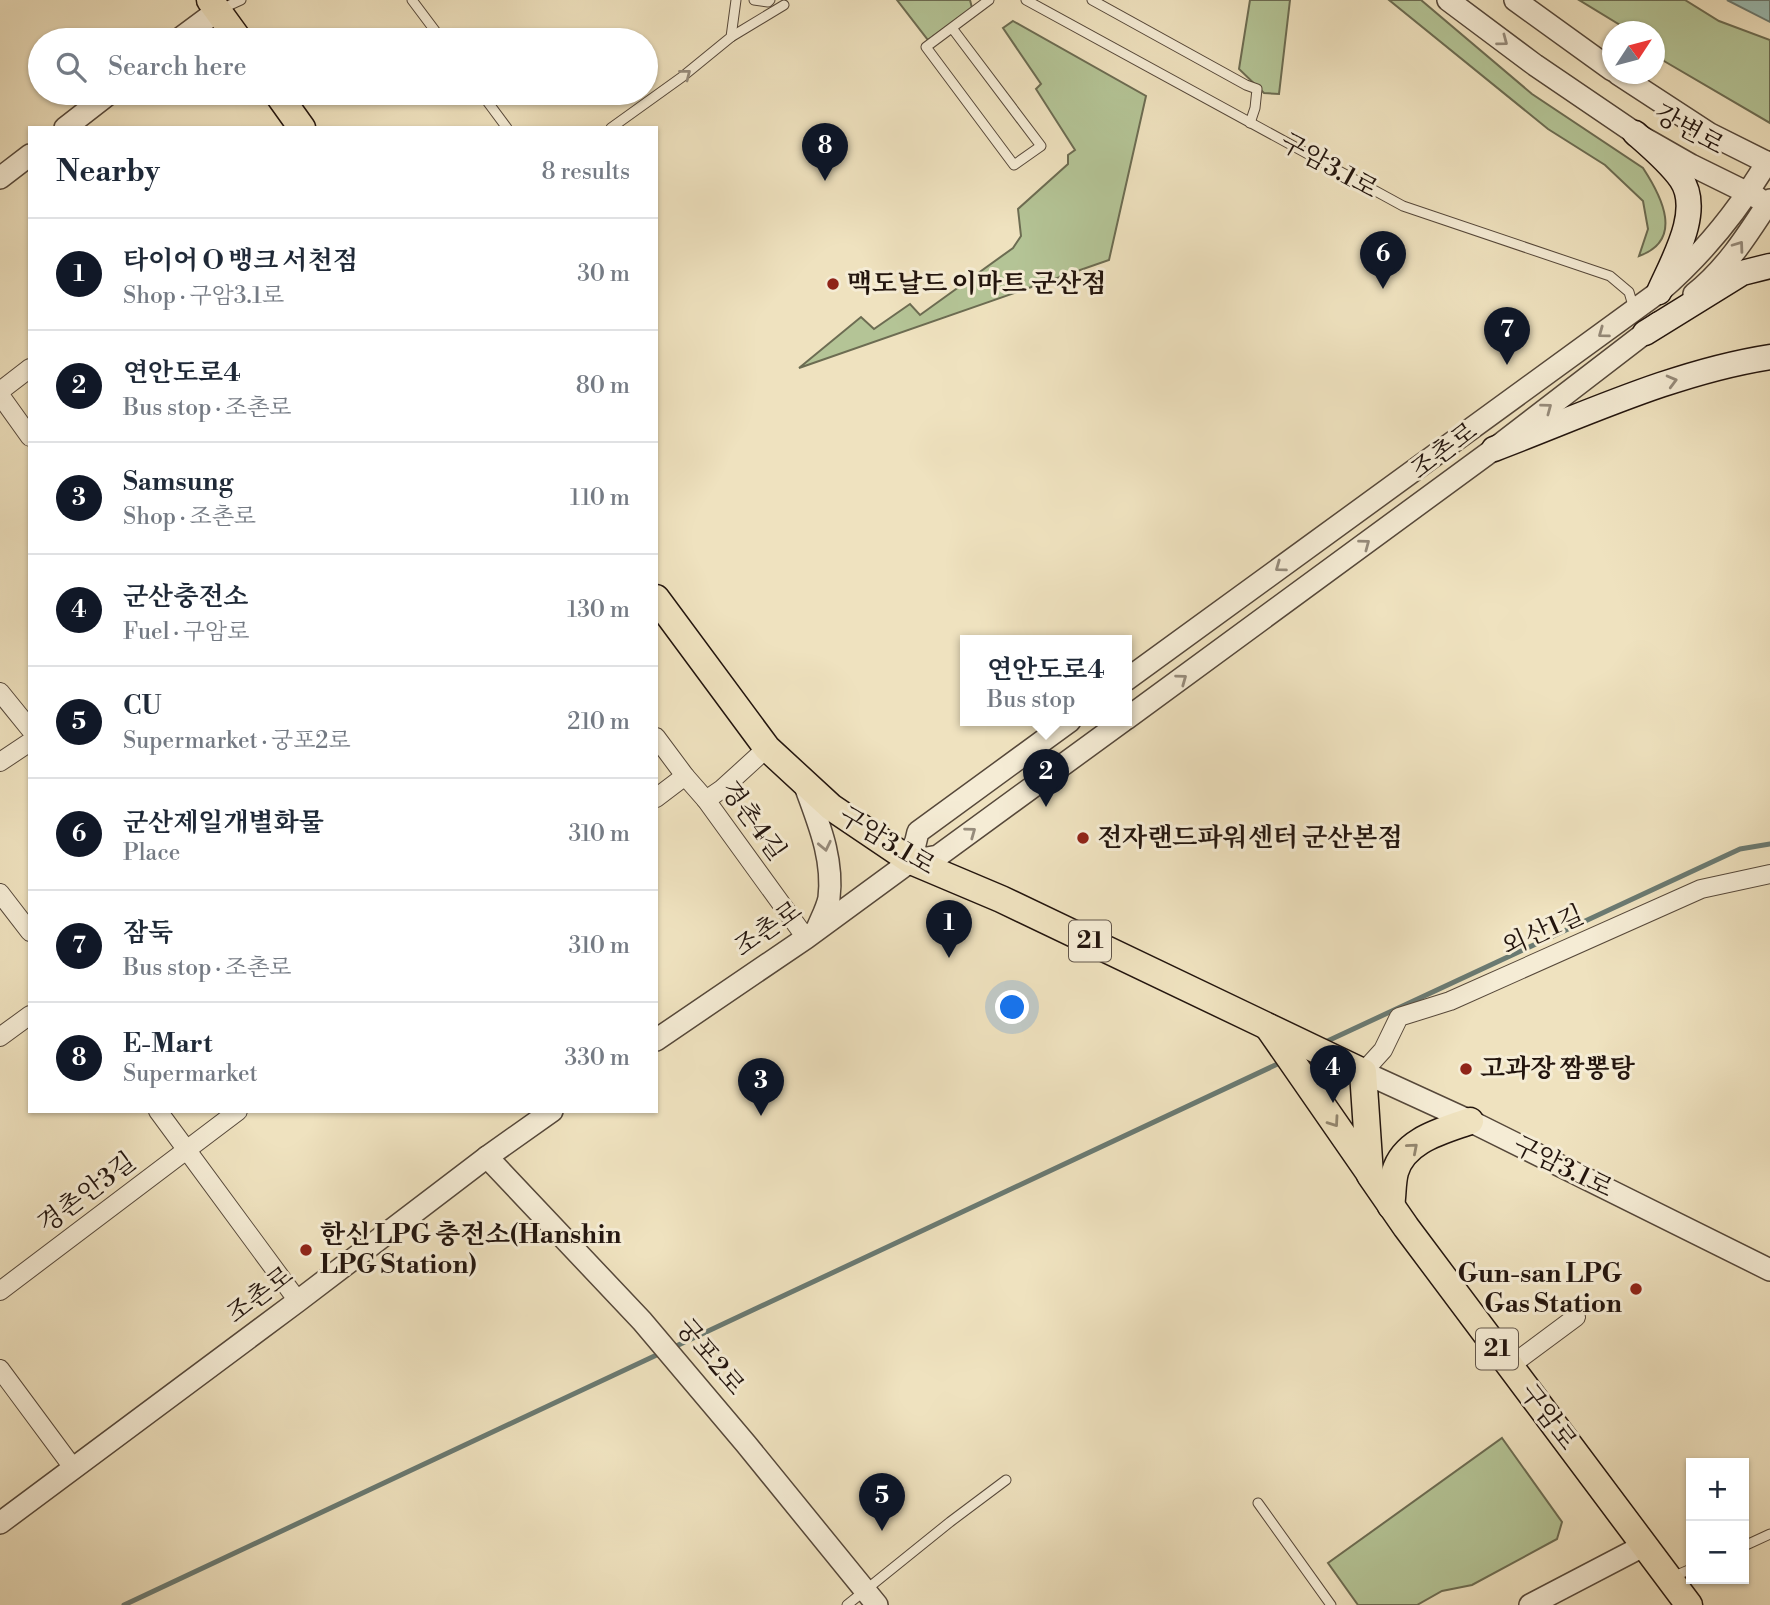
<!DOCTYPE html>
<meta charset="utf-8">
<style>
:root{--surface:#fff;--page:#f6f6f7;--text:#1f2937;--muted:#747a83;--line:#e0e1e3;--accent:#111827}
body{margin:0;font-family:"Libre Bodoni","Noto Serif KR",serif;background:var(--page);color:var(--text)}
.controls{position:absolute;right:21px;bottom:21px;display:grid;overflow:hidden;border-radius:0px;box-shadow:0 2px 5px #0004}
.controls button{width:63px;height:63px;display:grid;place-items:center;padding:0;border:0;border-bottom:2px solid var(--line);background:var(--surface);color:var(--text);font:35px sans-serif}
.compass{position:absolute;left:1602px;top:21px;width:63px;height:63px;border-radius:50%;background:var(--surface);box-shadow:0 2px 5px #0004;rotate:54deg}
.you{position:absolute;left:1013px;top:1008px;width:24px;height:24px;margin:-18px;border:5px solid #fff;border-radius:50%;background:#1a73e8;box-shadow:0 0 0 10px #1a73e833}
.badge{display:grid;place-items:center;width:46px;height:46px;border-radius:50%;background:var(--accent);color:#fff;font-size:23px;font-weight:700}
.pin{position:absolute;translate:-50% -58px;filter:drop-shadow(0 2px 4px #0008)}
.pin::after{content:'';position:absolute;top:37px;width:24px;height:21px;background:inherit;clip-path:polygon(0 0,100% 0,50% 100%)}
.popup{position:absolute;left:960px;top:635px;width:172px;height:91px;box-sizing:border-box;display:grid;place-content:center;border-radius:0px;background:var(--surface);filter:drop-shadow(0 2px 5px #0005);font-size:23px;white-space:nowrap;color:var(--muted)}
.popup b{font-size:26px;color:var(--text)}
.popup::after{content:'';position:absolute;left:50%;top:100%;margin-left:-14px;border:14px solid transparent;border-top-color:var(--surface)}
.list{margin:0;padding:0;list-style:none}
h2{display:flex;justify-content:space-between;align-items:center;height:91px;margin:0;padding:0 28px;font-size:30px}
h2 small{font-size:23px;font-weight:400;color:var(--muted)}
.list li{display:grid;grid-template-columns:46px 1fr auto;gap:21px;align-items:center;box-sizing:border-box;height:112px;padding:0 28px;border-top:2px solid var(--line)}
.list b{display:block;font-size:26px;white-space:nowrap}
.list p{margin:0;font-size:23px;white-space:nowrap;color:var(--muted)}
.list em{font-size:23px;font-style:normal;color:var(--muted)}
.icon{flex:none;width:38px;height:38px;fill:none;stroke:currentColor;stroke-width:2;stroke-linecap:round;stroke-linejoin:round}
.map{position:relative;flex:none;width:1770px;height:1605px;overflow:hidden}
.search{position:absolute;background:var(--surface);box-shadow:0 2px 5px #0004;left:28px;top:28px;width:630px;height:77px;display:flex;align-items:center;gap:18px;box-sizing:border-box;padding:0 24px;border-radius:38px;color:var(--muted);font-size:26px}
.panel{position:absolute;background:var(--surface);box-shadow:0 2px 5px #0004;left:28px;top:126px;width:630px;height:987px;border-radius:0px}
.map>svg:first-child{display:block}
.green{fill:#b4c496;stroke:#6c6c52;stroke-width:2}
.water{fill:#9abdb4;stroke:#6a7a72;stroke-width:2}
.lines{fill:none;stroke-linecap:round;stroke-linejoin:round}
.stream{stroke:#6a7a72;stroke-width:5}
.service-casing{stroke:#56483a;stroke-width:11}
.minor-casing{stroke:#56483a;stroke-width:20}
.tertiary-casing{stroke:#56483a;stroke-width:24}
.secondary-casing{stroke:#23150e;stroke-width:27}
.primary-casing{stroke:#23150e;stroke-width:29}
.service{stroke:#f5ecd5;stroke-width:9}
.minor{stroke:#f5ecd5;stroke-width:18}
.tertiary{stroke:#f5ecd5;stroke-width:21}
.secondary{stroke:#f5ecd5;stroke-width:24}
.primary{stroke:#efe2bf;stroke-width:26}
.oneway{stroke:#968b7b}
.oneway2{stroke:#93866f}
.poi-dot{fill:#8f2418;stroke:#f5ecd5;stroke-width:2.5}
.labels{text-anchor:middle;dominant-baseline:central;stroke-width:6;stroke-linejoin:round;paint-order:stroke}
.shield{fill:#f5ecd5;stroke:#62564a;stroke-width:2}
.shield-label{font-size:24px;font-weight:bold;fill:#23150e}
.street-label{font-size:26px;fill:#23150e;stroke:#f5ecd5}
.poi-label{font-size:26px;font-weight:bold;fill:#23150e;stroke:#f5ecd5;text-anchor:start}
</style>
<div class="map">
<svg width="1770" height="1605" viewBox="0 0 1770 1605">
<rect width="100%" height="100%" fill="#efe2bf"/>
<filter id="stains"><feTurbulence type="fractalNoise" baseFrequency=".00286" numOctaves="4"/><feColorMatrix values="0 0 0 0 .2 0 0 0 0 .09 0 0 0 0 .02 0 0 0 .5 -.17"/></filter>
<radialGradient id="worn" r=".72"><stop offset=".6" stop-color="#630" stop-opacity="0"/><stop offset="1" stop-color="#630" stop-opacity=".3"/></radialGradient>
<g class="green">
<path d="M897,0H970L972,8L928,40Z"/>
<path d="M1250,0H1290L1279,94L1264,93L1239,69Z"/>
<path d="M1389,0H1421L1532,94L1643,168C1662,197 1684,240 1639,256L1648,229L1643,201L1605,165L1548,129Z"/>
<path d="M1579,0H1685L1719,21L1770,40V123L1664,61L1655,53L1654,32L1630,31Z"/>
<path d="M1013,21L1146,96L1109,260L799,368L861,317L874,329L910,304L920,315L1013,248L1021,236L1018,209L1068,164V155L1075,150L1036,89L1041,84L1003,28Z"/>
<path d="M1502,1438L1562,1522L1557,1539L1472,1585L1442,1591L1417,1605H1358L1328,1563Z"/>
</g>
<path class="water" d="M1727,0H1770V22Z"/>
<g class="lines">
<g class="stream">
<path d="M1321,1044L1740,849L1770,844"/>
<path d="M672,1348L1284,1061"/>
<path d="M124,1605L663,1352"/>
</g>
<g class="service-casing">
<g id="service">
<path d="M412,0L442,40"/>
<path d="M754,0L768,2L770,0"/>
<path d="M1026,0L1403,206L1610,276L1629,292L1634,309"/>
<path d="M1092,0L1246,85L1257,89L1255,108L1250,123"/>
<path d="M219,10L241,0"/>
<path d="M952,28L1041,146L1014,165L926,47L989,0"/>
<path d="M731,37L784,5"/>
<path d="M481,93L507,128"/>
<path d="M611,128L682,77L731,37L736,0"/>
<path d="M1258,1503L1331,1605"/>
<path d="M1744,1546L1770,1534"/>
<path d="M1670,1578L1691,1569"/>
<path d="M847,1605L950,1522L1006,1480"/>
</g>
</g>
<g class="minor-casing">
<g id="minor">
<path d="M0,391L30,368"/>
<path d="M0,395L30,437"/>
<path d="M0,692L30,729"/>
<path d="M656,737L685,776L706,800L806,938"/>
<path d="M0,762L30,742"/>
<path d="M656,798L685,776"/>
<path d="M706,800L722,789L767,748"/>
<path d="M0,893L30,932"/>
<path d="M0,1037L30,1015"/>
<path d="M1363,1072L1383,1050L1399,1017L1450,1001L1701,889L1770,874"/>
<path d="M158,1111L298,1301"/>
<path d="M0,1291L238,1111"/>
<path d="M1510,1366L1576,1317"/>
<path d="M0,1369L74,1469"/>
</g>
</g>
<g class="tertiary-casing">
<g id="tertiary">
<path d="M1448,0L1535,65L1635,133L1691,165L1758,198"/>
<path d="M1515,0L1612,70"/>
<path d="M178,40L217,11"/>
<path d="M1618,74L1710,134L1770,164"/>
<path d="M65,128L110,93"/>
<path d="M0,178L30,155"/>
<path d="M1694,294C1726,269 1748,234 1770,200"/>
<path d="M1126,680L1659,292C1703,254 1737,213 1767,162"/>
<path d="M1126,719L1494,449L1658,323"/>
<path d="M804,783C817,820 834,857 829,898C827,908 821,919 817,929"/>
<path d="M911,861L918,832L1070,721"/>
<path d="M656,1040L806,938L911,861L938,856L1123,721"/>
<path d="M1363,1072L1470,1121L1770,1270"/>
<path d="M487,1157L642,1321L746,1444L877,1605"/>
<path d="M0,1523L298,1301L487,1157L552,1111"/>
<path d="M1530,1605L1643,1546"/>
</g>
</g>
<g class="secondary-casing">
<g id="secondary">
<path d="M1635,133C1651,147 1669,162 1681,179C1703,211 1672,262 1659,292"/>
<path d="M1645,333L1742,273L1770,266"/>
<path d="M1494,449C1584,415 1674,372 1770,357"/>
</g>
</g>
<g class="primary-casing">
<g id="primary">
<path d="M210,0L239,40"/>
<path d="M277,93L302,128"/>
<path d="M656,598L767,748L831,807L911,861L1001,899L1363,1072L1370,1175L1406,1227L1689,1605"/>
<path d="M1268,1027L1370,1174"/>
<path d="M1391,1206C1393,1195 1392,1183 1395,1172C1404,1140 1442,1131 1470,1121"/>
</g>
</g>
<use href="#service" class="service"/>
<use href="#minor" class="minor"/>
<use href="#tertiary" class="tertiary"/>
<use href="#secondary" class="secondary"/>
<use href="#primary" class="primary"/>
</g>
<defs><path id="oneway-chevron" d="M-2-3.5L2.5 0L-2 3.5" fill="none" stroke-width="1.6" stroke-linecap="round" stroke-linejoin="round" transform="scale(1.75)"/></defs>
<g class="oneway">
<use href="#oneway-chevron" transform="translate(1503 41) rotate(37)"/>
<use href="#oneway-chevron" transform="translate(686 74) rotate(-38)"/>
<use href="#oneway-chevron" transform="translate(1739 246) rotate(-54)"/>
<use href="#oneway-chevron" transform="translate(1603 333) rotate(144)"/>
<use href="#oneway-chevron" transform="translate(1672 381) rotate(-15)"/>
<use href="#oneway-chevron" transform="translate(1547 408) rotate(-37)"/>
<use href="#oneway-chevron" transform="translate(1365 544) rotate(-37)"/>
<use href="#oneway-chevron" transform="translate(1280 567) rotate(144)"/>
<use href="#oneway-chevron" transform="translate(1182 679) rotate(-36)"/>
<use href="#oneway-chevron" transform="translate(971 832) rotate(-36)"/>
<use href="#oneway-chevron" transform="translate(825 846) rotate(78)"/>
</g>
<g class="oneway2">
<use href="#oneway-chevron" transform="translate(1334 1122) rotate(55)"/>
<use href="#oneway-chevron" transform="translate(1413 1148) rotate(-41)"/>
</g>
<g class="poi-dot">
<circle cx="833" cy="284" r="7"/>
<circle cx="1083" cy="838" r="7"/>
<circle cx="1466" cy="1069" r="7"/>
<circle cx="306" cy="1250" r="7"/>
<circle cx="1636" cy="1289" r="7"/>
</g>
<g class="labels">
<g class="shield">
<rect x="1069" y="920.5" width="42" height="41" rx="5"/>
<rect x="1476" y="1328.5" width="42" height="41" rx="5"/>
</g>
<g class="shield-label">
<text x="1090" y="941">21</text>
<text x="1497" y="1349">21</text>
</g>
<g class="street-label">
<text transform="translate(1689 130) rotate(29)">강변로</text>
<text transform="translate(1329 166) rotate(29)">구암3.1로</text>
<text transform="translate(1444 451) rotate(-37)">조촌로</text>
<text transform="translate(753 821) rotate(54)">경촌4길</text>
<text transform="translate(887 841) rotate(31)">구암3.1로</text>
<text transform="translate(768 929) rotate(-35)">조촌로</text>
<text transform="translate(1543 931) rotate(-24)">외산1길</text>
<text transform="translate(1563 1167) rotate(26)">구암3.1로</text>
<text transform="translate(87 1193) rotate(-37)">경촌안3길</text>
<text transform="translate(260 1295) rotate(-37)">조촌로</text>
<text transform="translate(710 1357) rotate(50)">궁포2로</text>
<text transform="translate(1548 1417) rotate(53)">구암로</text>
</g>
<g class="poi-label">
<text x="847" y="284">맥도날드 이마트 군산점</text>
<text x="1097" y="838">전자랜드파워센터 군산본점</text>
<text x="1480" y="1069">고과장 짬뽕탕</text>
<text x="320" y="1235">한신 LPG 충전소(Hanshin<tspan x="320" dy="30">LPG Station)</tspan></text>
<text x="1622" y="1274" text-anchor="end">Gun-san LPG<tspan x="1622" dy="30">Gas Station</tspan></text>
</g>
</g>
<rect width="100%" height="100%" filter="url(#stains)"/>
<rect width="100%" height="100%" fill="url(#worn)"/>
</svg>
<div class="controls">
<button>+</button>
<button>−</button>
</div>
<svg class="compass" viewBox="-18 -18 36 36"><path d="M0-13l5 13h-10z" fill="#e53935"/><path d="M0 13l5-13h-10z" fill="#747a83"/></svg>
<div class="you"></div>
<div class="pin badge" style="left:949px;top:958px">1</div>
<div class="pin badge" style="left:1046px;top:807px">2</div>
<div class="popup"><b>연안도로4</b>Bus stop</div>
<div class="pin badge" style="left:761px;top:1116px">3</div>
<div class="pin badge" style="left:1333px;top:1103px">4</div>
<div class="pin badge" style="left:882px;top:1531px">5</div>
<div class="pin badge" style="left:1383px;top:289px">6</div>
<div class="pin badge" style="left:1507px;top:365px">7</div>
<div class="pin badge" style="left:825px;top:181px">8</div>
<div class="search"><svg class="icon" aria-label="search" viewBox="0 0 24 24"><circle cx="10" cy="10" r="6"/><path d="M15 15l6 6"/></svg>Search here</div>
<section class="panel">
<h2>Nearby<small>8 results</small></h2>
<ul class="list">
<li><span class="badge">1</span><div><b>타이어 O 뱅크 서천점</b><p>Shop · 구암3.1로</p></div><em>30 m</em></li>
<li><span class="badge">2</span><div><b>연안도로4</b><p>Bus stop · 조촌로</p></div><em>80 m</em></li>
<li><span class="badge">3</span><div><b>Samsung</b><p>Shop · 조촌로</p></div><em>110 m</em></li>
<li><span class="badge">4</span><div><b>군산충전소</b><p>Fuel · 구암로</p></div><em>130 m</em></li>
<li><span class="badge">5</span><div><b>CU</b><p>Supermarket · 궁포2로</p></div><em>210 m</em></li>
<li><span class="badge">6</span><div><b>군산제일개별화물</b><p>Place</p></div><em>310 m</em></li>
<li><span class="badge">7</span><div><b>잠둑</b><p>Bus stop · 조촌로</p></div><em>310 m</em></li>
<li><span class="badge">8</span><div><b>E-Mart</b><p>Supermarket</p></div><em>330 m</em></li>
</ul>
</section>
</div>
